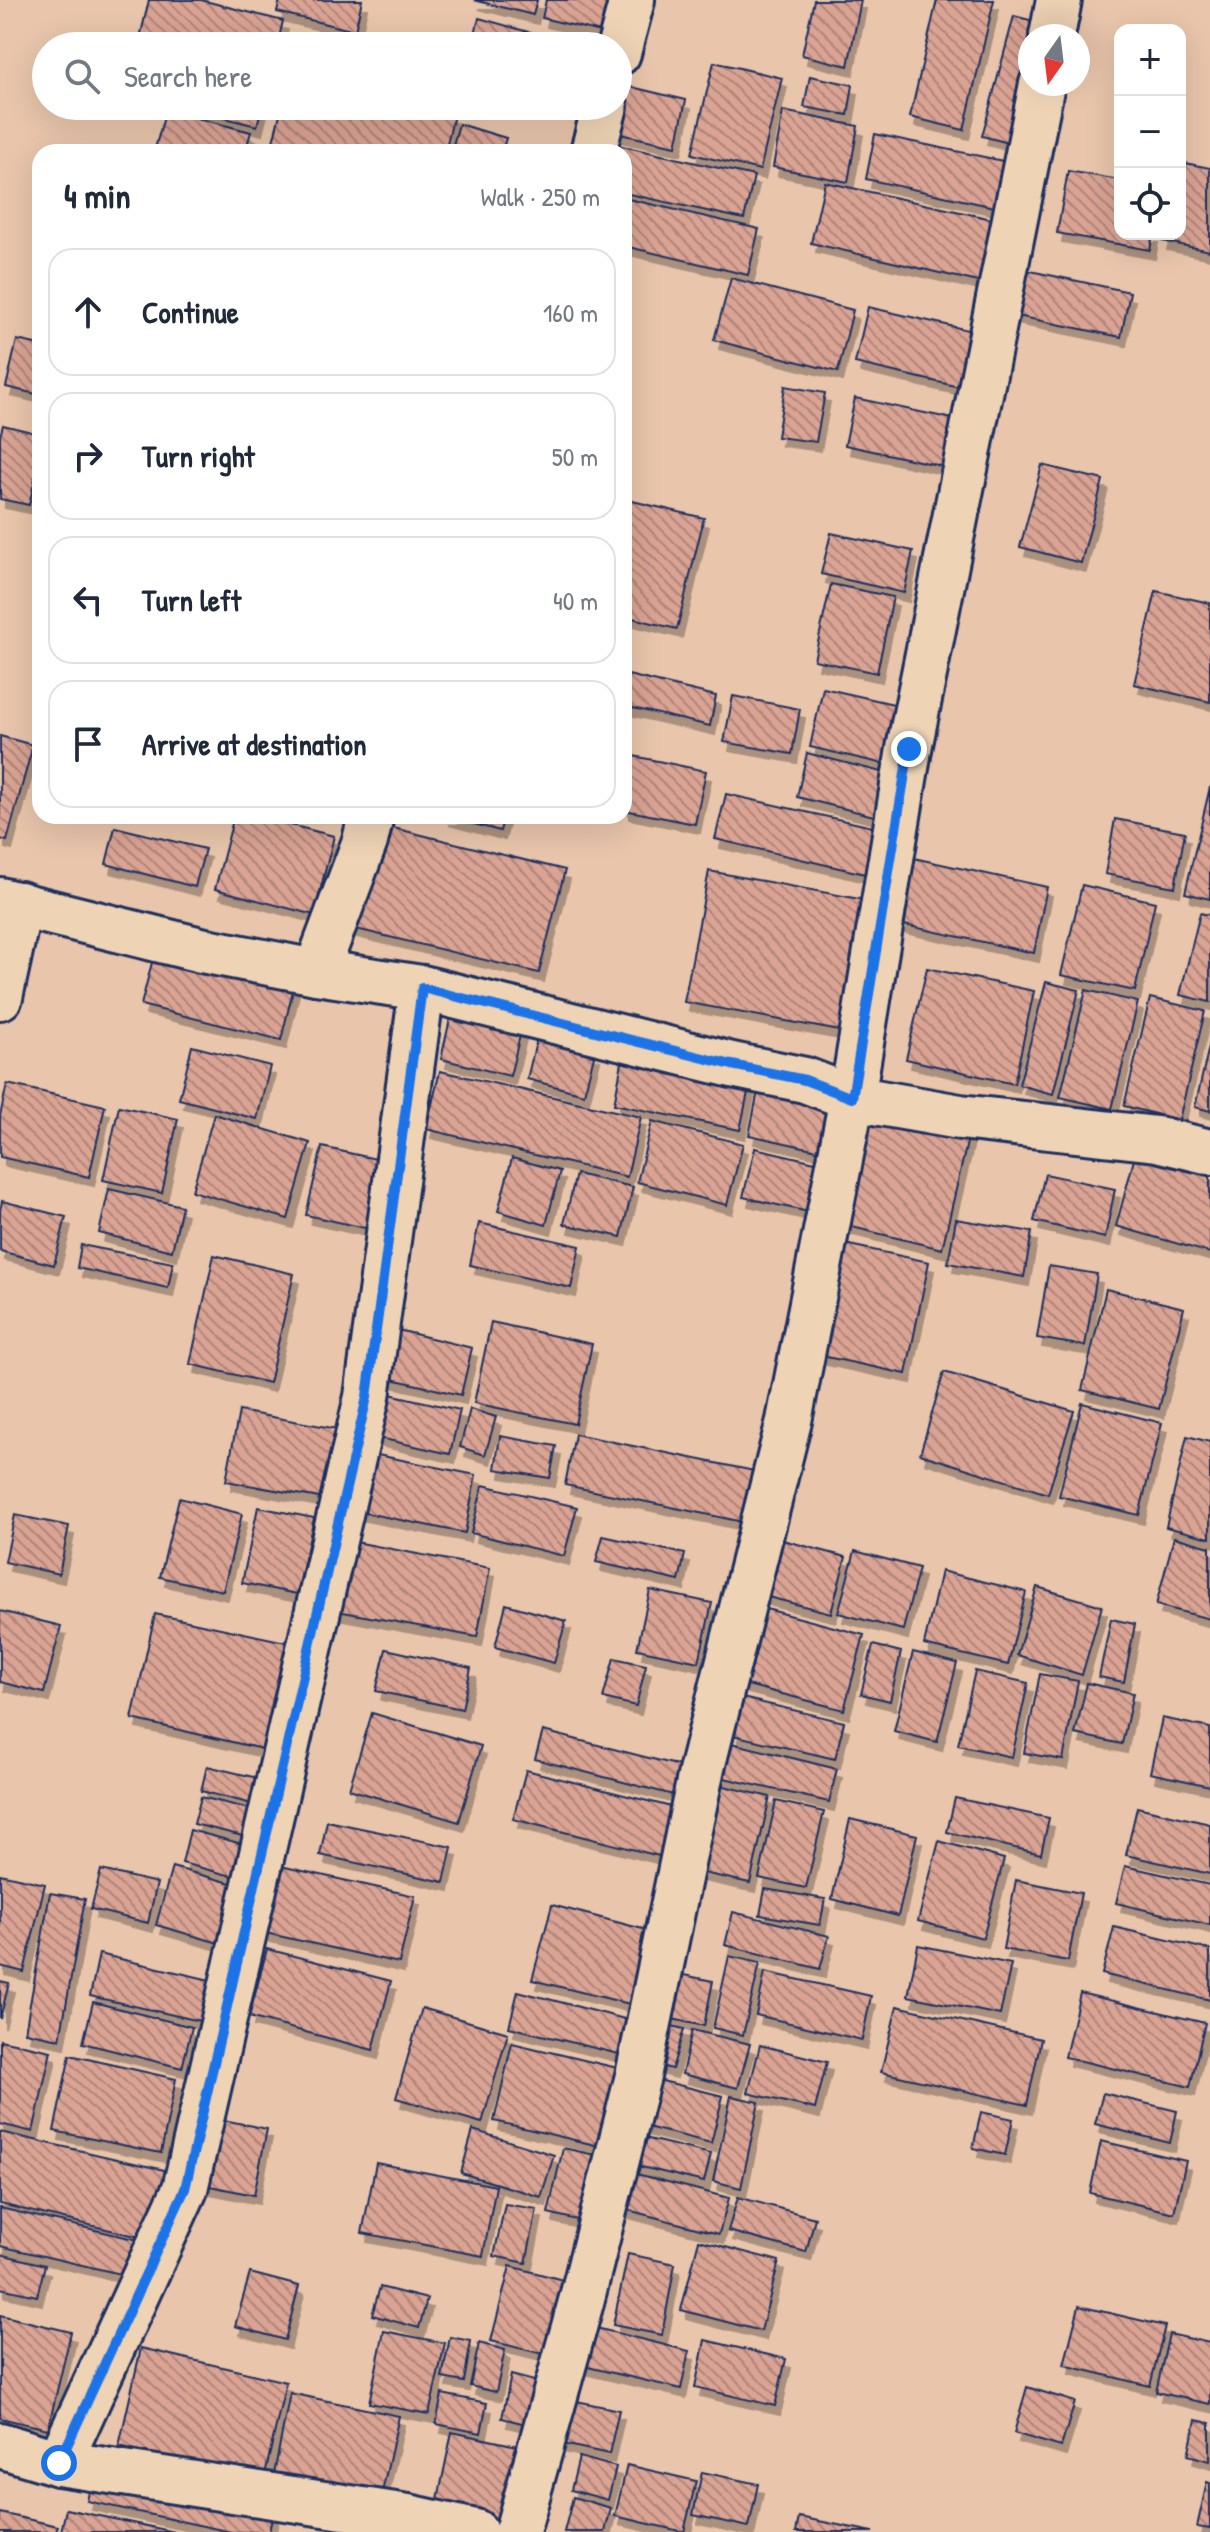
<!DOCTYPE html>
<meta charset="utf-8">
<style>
:root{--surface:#fff;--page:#f2f2f3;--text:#1f2937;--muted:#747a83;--line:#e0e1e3}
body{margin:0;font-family:"Patrick Hand",sans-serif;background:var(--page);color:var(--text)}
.controls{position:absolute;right:24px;top:24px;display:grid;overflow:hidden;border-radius:16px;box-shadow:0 8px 32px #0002}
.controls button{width:72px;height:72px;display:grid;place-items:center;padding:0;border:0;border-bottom:2px solid var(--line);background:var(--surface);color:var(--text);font:40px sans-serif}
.compass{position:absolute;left:1018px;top:24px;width:72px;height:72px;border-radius:50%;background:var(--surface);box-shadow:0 8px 32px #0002;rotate:194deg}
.stop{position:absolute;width:24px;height:24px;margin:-18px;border:6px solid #1a73e8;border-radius:50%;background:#fff}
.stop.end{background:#1a73e8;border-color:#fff;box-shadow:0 2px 8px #0008}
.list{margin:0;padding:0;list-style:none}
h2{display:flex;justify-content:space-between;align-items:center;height:104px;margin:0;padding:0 32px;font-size:34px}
h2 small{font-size:26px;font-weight:400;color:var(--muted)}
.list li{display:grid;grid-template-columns:52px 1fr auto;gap:24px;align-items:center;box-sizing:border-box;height:128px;margin:0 16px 16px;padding:0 16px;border:2px solid var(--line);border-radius:24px}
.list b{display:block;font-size:30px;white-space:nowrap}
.list em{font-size:26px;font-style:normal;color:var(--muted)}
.icon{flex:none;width:44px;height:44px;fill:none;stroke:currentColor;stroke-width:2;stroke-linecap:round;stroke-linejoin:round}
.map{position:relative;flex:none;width:1210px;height:2532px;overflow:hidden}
.search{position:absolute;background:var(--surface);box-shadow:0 8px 32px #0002;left:32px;top:32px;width:600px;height:88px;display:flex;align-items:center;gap:20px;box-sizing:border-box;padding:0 28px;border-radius:44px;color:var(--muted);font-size:30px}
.panel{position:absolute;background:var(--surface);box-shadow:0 8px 32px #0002;left:32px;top:144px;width:600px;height:680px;border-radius:24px}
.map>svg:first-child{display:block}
.building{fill:url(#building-back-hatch);stroke:#1b2f5e;stroke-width:2;filter:url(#shadow)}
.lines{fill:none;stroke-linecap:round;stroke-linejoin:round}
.street-casing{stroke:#1b2f5e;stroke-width:50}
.street{stroke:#eed3b5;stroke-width:44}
.route{stroke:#1a73e8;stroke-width:10}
</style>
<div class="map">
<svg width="1210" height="2532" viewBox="0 0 1210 2532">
<defs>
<pattern id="building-back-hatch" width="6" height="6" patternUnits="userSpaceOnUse" patternTransform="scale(2)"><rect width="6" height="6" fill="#daa393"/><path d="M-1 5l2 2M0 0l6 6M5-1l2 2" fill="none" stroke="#b0857b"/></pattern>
<filter id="shadow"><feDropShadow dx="5" dy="9" stdDeviation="0" flood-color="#0004"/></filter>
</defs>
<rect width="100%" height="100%" fill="#e8c5ab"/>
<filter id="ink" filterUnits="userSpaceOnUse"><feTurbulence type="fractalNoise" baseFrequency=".0125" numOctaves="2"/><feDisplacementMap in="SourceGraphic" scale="16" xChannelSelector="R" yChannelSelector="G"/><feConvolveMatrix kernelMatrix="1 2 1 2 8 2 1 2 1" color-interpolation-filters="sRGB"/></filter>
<g filter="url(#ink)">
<g class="building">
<path d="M149,0H201L283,21L277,46H138Z"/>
<path d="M280,0H362L355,31L277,12Z"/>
<path d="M474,0H537L533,15Z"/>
<path d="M546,0H617L609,34L542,18Z"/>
<path d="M814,0H861L848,66L802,55Z"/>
<path d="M937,0H994L964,130L910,117Z"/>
<path d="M1014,16L1041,23L1037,36H1030V63L1009,143L982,136Z"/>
<path d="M479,18L539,35L535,46H472Z"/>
<path d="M714,62L782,78L760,170L692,154Z"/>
<path d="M810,76L853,85L848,115L804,107Z"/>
<path d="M619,84L686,100L676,146L610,132Z"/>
<path d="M177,106H262L257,126Z"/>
<path d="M282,106H420L454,115L445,152H294L272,146Z"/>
<path d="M166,110L251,132L245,152H154Z"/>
<path d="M783,111L858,126L848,182L773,167Z"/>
<path d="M459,124L506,138L502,152H451Z"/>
<path d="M875,134L1008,162L999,208L866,179Z"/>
<path d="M609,143L754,176L744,219L624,193V152H607Z"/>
<path d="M1180,162L1210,168V251L1162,241L1164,234H1180Z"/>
<path d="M1068,171L1120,180V234H1153L1150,250L1057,233Z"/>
<path d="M825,182L1001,221L987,284L811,243Z"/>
<path d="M624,198L759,229L748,275L624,246Z"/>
<path d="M1016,268L1130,292L1121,337L1007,314Z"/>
<path d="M731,278L853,310L838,372L714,340Z"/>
<path d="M868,307L981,333L968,389L855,363Z"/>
<path d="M17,340L40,345V395L6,387Z"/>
<path d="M785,386L825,393L816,442L777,437Z"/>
<path d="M855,398L953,419L942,466L845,445Z"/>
<path d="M3,425L40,434V457L29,505L0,499V436Z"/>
<path d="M1042,465L1103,480L1081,563L1020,547Z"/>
<path d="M624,499L704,518L677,629L624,616Z"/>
<path d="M831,533L913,551L904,593L821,574Z"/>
<path d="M831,584L893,597L877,673L814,660Z"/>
<path d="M1156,591L1210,603V702L1134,684Z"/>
<path d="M624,674L716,696L710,726L624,706Z"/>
<path d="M823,688L907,707L893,766L810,747Z"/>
<path d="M733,696L800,709L792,754L724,742Z"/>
<path d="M0,736L33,745L7,841L0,839Z"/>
<path d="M807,753L889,774L878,817L797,797Z"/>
<path d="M624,754L706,771L695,824L624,810Z"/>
<path d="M1210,787V899L1185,893Z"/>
<path d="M726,794L877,828L865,874L715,839Z"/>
<path d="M234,816H255L334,836L314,915L215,889Z"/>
<path d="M444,816H504L500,831Z"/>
<path d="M1115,819L1185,832L1175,887L1105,874Z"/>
<path d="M377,824L565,870L539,973L352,928Z"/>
<path d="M115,827L205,849L195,887L106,864Z"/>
<path d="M909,857L1047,887L1034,953L895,923Z"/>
<path d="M709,871L865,900L840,1031L684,1002Z"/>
<path d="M1082,885L1155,902L1135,991L1061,975Z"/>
<path d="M1200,913L1210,915V1002L1180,995Z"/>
<path d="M157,943L296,978L281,1040L141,1005Z"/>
<path d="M927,968L1034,991L1014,1084L906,1059Z"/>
<path d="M1046,982L1079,990L1053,1094L1019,1085Z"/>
<path d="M1086,990L1138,1002L1112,1109L1060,1097Z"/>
<path d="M1150,998L1205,1011L1179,1120L1124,1106Z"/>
<path d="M453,1006L523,1023L510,1076L441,1059Z"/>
<path d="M537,1038L595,1052L584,1094L527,1079Z"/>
<path d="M1210,1042V1111L1195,1107Z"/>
<path d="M192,1046L270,1066L257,1119L179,1099Z"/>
<path d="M624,1052L751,1078L740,1130L614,1104Z"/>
<path d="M440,1071L641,1117L627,1177L426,1129Z"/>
<path d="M7,1084L105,1106L89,1177L0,1157V1116Z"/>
<path d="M759,1086L842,1105L831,1153L749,1135Z"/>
<path d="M119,1106L178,1119L162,1193L103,1180Z"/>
<path d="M872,1107L970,1130L942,1249L844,1225Z"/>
<path d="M214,1114L310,1143L288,1219L192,1191Z"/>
<path d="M652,1121L743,1144L727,1205L637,1182Z"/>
<path d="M322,1147L385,1161L370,1229L306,1215Z"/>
<path d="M755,1148L828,1165L817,1214L743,1197Z"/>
<path d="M1136,1152L1210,1173V1253L1116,1226Z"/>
<path d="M512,1158L560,1171L546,1225L498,1211Z"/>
<path d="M576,1174L633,1187L621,1237L564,1224Z"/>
<path d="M1045,1174L1115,1189L1105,1238L1034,1221Z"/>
<path d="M109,1189L182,1206L172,1251L99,1233Z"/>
<path d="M2,1201L66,1217L54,1265L0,1251V1211Z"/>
<path d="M956,1219L1032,1232L1024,1277L948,1263Z"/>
<path d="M479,1223L580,1246L571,1288L470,1265Z"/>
<path d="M840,1243L929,1262L906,1374L817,1355Z"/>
<path d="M81,1245L173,1263L168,1288L77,1268Z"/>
<path d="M214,1255L294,1274L269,1383L190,1364Z"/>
<path d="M1049,1266L1097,1274L1085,1346L1037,1338Z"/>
<path d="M1106,1289L1184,1308L1159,1409L1082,1390Z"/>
<path d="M491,1322L592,1344L575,1424L474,1403Z"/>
<path d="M398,1330L472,1348L461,1395L387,1378Z"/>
<path d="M944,1372L1074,1411L1048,1494L920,1454Z"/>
<path d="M376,1391L460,1410L450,1454L366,1435Z"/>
<path d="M1082,1403L1162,1423L1139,1515L1059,1496Z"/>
<path d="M470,1409L496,1417L485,1455L460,1447Z"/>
<path d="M239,1411L338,1429L325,1499L226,1481Z"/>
<path d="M575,1434L764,1473L753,1524L565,1485Z"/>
<path d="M500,1436L556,1446L550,1478L495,1469Z"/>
<path d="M1187,1436L1210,1442V1538L1166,1527Z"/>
<path d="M358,1451L476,1475L465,1533L346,1509Z"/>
<path d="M483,1485L577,1507L564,1556L471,1533Z"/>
<path d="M179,1498L242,1514L223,1591L160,1577Z"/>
<path d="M258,1507L314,1518L297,1594L242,1583Z"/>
<path d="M15,1515L69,1526L59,1574L5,1562Z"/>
<path d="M603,1536L685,1554L679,1581L596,1562Z"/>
<path d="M1174,1537L1210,1547V1619L1156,1605Z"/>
<path d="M775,1538L846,1557L831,1613L760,1595Z"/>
<path d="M340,1539L490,1568L477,1637L327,1609Z"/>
<path d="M855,1551L919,1568L903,1630L838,1613Z"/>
<path d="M941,1571L1026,1592L1008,1665L924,1645Z"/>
<path d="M1037,1587L1102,1606L1082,1675L1017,1655Z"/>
<path d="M650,1590L712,1603L699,1662L637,1649Z"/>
<path d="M506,1604L566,1621L554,1663L495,1647Z"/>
<path d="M755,1606L864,1635L844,1710L736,1682Z"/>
<path d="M0,1611L61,1626L44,1693L0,1682Z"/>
<path d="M155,1614L295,1644L271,1751L132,1719Z"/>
<path d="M1111,1619L1135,1624L1124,1682L1099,1677Z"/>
<path d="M873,1645L901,1652L890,1701L861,1694Z"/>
<path d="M386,1649L471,1668L462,1709L376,1691Z"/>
<path d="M913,1652L957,1663L937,1742L894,1731Z"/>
<path d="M614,1658L646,1665L636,1706L603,1698Z"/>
<path d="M975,1671L1028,1683L1012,1757L958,1745Z"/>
<path d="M1040,1674L1078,1681L1063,1760L1024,1753Z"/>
<path d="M1087,1683L1133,1693L1122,1744L1075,1734Z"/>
<path d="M742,1698L844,1722L835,1759L733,1735Z"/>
<path d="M372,1713L481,1746L459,1822L349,1789Z"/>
<path d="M1162,1718L1210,1728V1786L1150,1773Z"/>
<path d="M543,1731L688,1768L681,1797L535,1759Z"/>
<path d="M719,1740L837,1769L829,1802L711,1775Z"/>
<path d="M207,1766L266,1780L260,1806L201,1791Z"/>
<path d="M526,1770L687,1811L675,1860L513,1819Z"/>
<path d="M715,1784L770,1797L750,1883L694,1871Z"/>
<path d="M201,1797L262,1812L255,1839L194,1824Z"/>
<path d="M955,1798L1049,1818L1041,1854L947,1832Z"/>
<path d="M776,1801L824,1812L806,1888L759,1878Z"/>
<path d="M1137,1807L1210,1824V1874L1126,1855Z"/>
<path d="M850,1819L917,1835L898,1916L832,1899Z"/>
<path d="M327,1821L452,1847L444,1882L320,1855Z"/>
<path d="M190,1830L257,1848L248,1880L182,1863Z"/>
<path d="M939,1841L1004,1859L983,1938L918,1921Z"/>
<path d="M276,1865L415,1896L399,1963L261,1932Z"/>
<path d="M1125,1866L1210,1885V1925L1116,1903Z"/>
<path d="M172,1867L249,1888L233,1947L156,1925Z"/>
<path d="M101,1870L157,1883L148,1923L91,1909Z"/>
<path d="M0,1874L45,1884L24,1972L0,1966Z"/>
<path d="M1016,1880L1081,1893L1068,1961L1003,1949Z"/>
<path d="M765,1889L825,1899L820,1925L760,1915Z"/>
<path d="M50,1893L85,1899L60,2039L25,2032Z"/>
<path d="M552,1905L658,1933L638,2006L532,1980Z"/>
<path d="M733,1912L829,1936L820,1969L725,1945Z"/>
<path d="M1114,1927L1210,1950V2000L1102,1974Z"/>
<path d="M918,1945L1011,1964L1000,2015L908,1996Z"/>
<path d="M267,1949L391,1981L373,2050L249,2017Z"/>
<path d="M99,1954L223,1983L213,2024L90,1996Z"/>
<path d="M729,1956L760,1963L743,2035L713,2028Z"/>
<path d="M664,1971L713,1981L704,2026L654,2015Z"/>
<path d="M765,1972L871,1996L862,2040L756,2015Z"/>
<path d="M0,1981L9,1983L0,2019Z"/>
<path d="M518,1991L636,2022L627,2056L509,2027Z"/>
<path d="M1080,1993L1205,2023L1190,2087L1065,2057Z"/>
<path d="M93,2002L192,2027L182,2068L83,2043Z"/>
<path d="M897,2006L1041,2039L1027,2105L881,2072Z"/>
<path d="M422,2008L508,2033L482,2123L396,2098Z"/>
<path d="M655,2022L684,2029L672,2069L645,2062Z"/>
<path d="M692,2030L750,2044L738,2088L682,2074Z"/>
<path d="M0,2040L51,2051L33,2132L0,2124Z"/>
<path d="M512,2043L626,2070L608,2148L494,2121Z"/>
<path d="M760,2045L827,2062L815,2109L748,2093Z"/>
<path d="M70,2055L176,2079L161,2153L54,2131Z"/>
<path d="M646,2077L723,2096L711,2143L635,2124Z"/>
<path d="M1103,2093L1177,2111L1170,2143L1095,2124Z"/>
<path d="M731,2096L759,2102L741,2188L713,2181Z"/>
<path d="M981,2112L1013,2119L1005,2155L973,2148Z"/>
<path d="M214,2118L267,2129L254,2195L200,2184Z"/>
<path d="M473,2130L554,2155L541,2197L461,2173Z"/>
<path d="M0,2132L173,2172L157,2241L0,2204Z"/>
<path d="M636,2136L711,2154L704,2182L629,2164Z"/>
<path d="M1101,2141L1186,2161L1174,2213L1090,2193Z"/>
<path d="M563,2148L609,2158L594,2224L548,2213Z"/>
<path d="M376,2163L496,2186L483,2256L362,2233Z"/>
<path d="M629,2172L729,2198L719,2234L620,2208Z"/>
<path d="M738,2197L815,2218L806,2252L728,2231Z"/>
<path d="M505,2204L537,2209L526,2263L494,2256Z"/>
<path d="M0,2208L147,2242L138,2278L0,2246Z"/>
<path d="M699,2240L779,2261L761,2331L681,2310Z"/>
<path d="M0,2254L45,2265L37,2296L0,2288Z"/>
<path d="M628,2254L675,2264L662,2335L613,2325Z"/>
<path d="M510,2266L578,2284L559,2358L491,2341Z"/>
<path d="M250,2273L299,2286L285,2340L235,2326Z"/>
<path d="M380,2287L427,2299L419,2328L372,2315Z"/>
<path d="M1079,2306L1165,2326L1150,2386L1064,2365Z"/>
<path d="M0,2315L71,2332L48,2429L0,2418Z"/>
<path d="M584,2325L689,2351L681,2389L575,2364Z"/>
<path d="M384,2331L445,2343L429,2414L369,2403Z"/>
<path d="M1169,2334L1210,2343V2404L1156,2392Z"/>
<path d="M450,2337L471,2341L464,2382L442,2378Z"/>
<path d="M705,2340L786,2359L775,2406L695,2387Z"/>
<path d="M479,2343L505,2350L496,2392L470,2386Z"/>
<path d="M141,2348L286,2382L264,2479L119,2446Z"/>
<path d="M511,2375L549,2385L538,2427L502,2418Z"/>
<path d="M1027,2387L1075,2402L1061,2447L1014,2433Z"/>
<path d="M290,2393L399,2416L379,2506L272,2484Z"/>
<path d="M442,2394L487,2403L481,2433L436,2424Z"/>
<path d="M558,2397L619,2410L609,2454L549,2441Z"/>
<path d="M1196,2420L1210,2423V2461L1188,2455Z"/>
<path d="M452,2432L522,2447L504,2532L434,2518Z"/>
<path d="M579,2457L616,2467L608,2500L571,2490Z"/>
<path d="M627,2465L696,2481L684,2532L615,2516Z"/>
<path d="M94,2469L274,2509L269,2532H231L87,2501Z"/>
<path d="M702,2472L758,2484L749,2527L693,2515Z"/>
<path d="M1207,2482L1210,2483V2529L1197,2527Z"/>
<path d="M573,2497L611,2508L605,2532H564Z"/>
<path d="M66,2509L175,2532H61Z"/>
<path d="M0,2513L58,2526L56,2532H0Z"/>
<path d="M799,2517L873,2532H796Z"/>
</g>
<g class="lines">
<g class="street-casing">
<g id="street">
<path d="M1052,36L1059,0"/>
<path d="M618,53L632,0"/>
<path d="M593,152L605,106"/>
<path d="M0,900L201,950L316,972L422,988L732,1065L805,1080L852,1098L960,1117L1157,1139L1210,1152"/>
<path d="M316,972L365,841L371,816"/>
<path d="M0,997L20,904"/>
<path d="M0,2445L59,2463L408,2517L475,2532"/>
<path d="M59,2463L185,2189L367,1397L422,988"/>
<path d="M517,2532L581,2302L638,2076L701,1772L789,1421L852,1098L909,749L1042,84"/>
</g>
</g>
<use href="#street" class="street"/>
</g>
</g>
<g class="lines" filter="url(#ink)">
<path class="route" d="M59,2463L185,2189L367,1397L422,988L732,1065L805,1080L852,1098L909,749"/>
</g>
</svg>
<div class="controls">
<button>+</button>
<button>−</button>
<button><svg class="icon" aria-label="locate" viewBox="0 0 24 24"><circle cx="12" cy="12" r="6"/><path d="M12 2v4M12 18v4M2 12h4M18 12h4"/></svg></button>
</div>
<svg class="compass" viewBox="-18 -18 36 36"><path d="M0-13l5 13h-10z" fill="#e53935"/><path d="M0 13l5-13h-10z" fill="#747a83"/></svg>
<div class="stop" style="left:59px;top:2463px"></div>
<div class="stop end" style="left:909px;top:749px"></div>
<div class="search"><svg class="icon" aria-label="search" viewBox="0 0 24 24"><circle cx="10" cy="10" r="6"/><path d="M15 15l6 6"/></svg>Search here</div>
<section class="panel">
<h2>4 min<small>Walk · 250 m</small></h2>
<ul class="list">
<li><svg class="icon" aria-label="ahead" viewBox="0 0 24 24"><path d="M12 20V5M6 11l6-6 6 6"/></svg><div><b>Continue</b></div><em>160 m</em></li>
<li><svg class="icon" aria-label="right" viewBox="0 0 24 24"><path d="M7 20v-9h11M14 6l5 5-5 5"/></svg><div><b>Turn right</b></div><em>50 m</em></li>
<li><svg class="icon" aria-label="left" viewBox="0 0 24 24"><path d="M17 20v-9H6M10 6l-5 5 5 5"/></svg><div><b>Turn left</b></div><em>40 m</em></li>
<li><svg class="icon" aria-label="arrive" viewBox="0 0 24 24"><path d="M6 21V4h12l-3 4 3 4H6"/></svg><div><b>Arrive at destination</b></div></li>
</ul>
</section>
</div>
